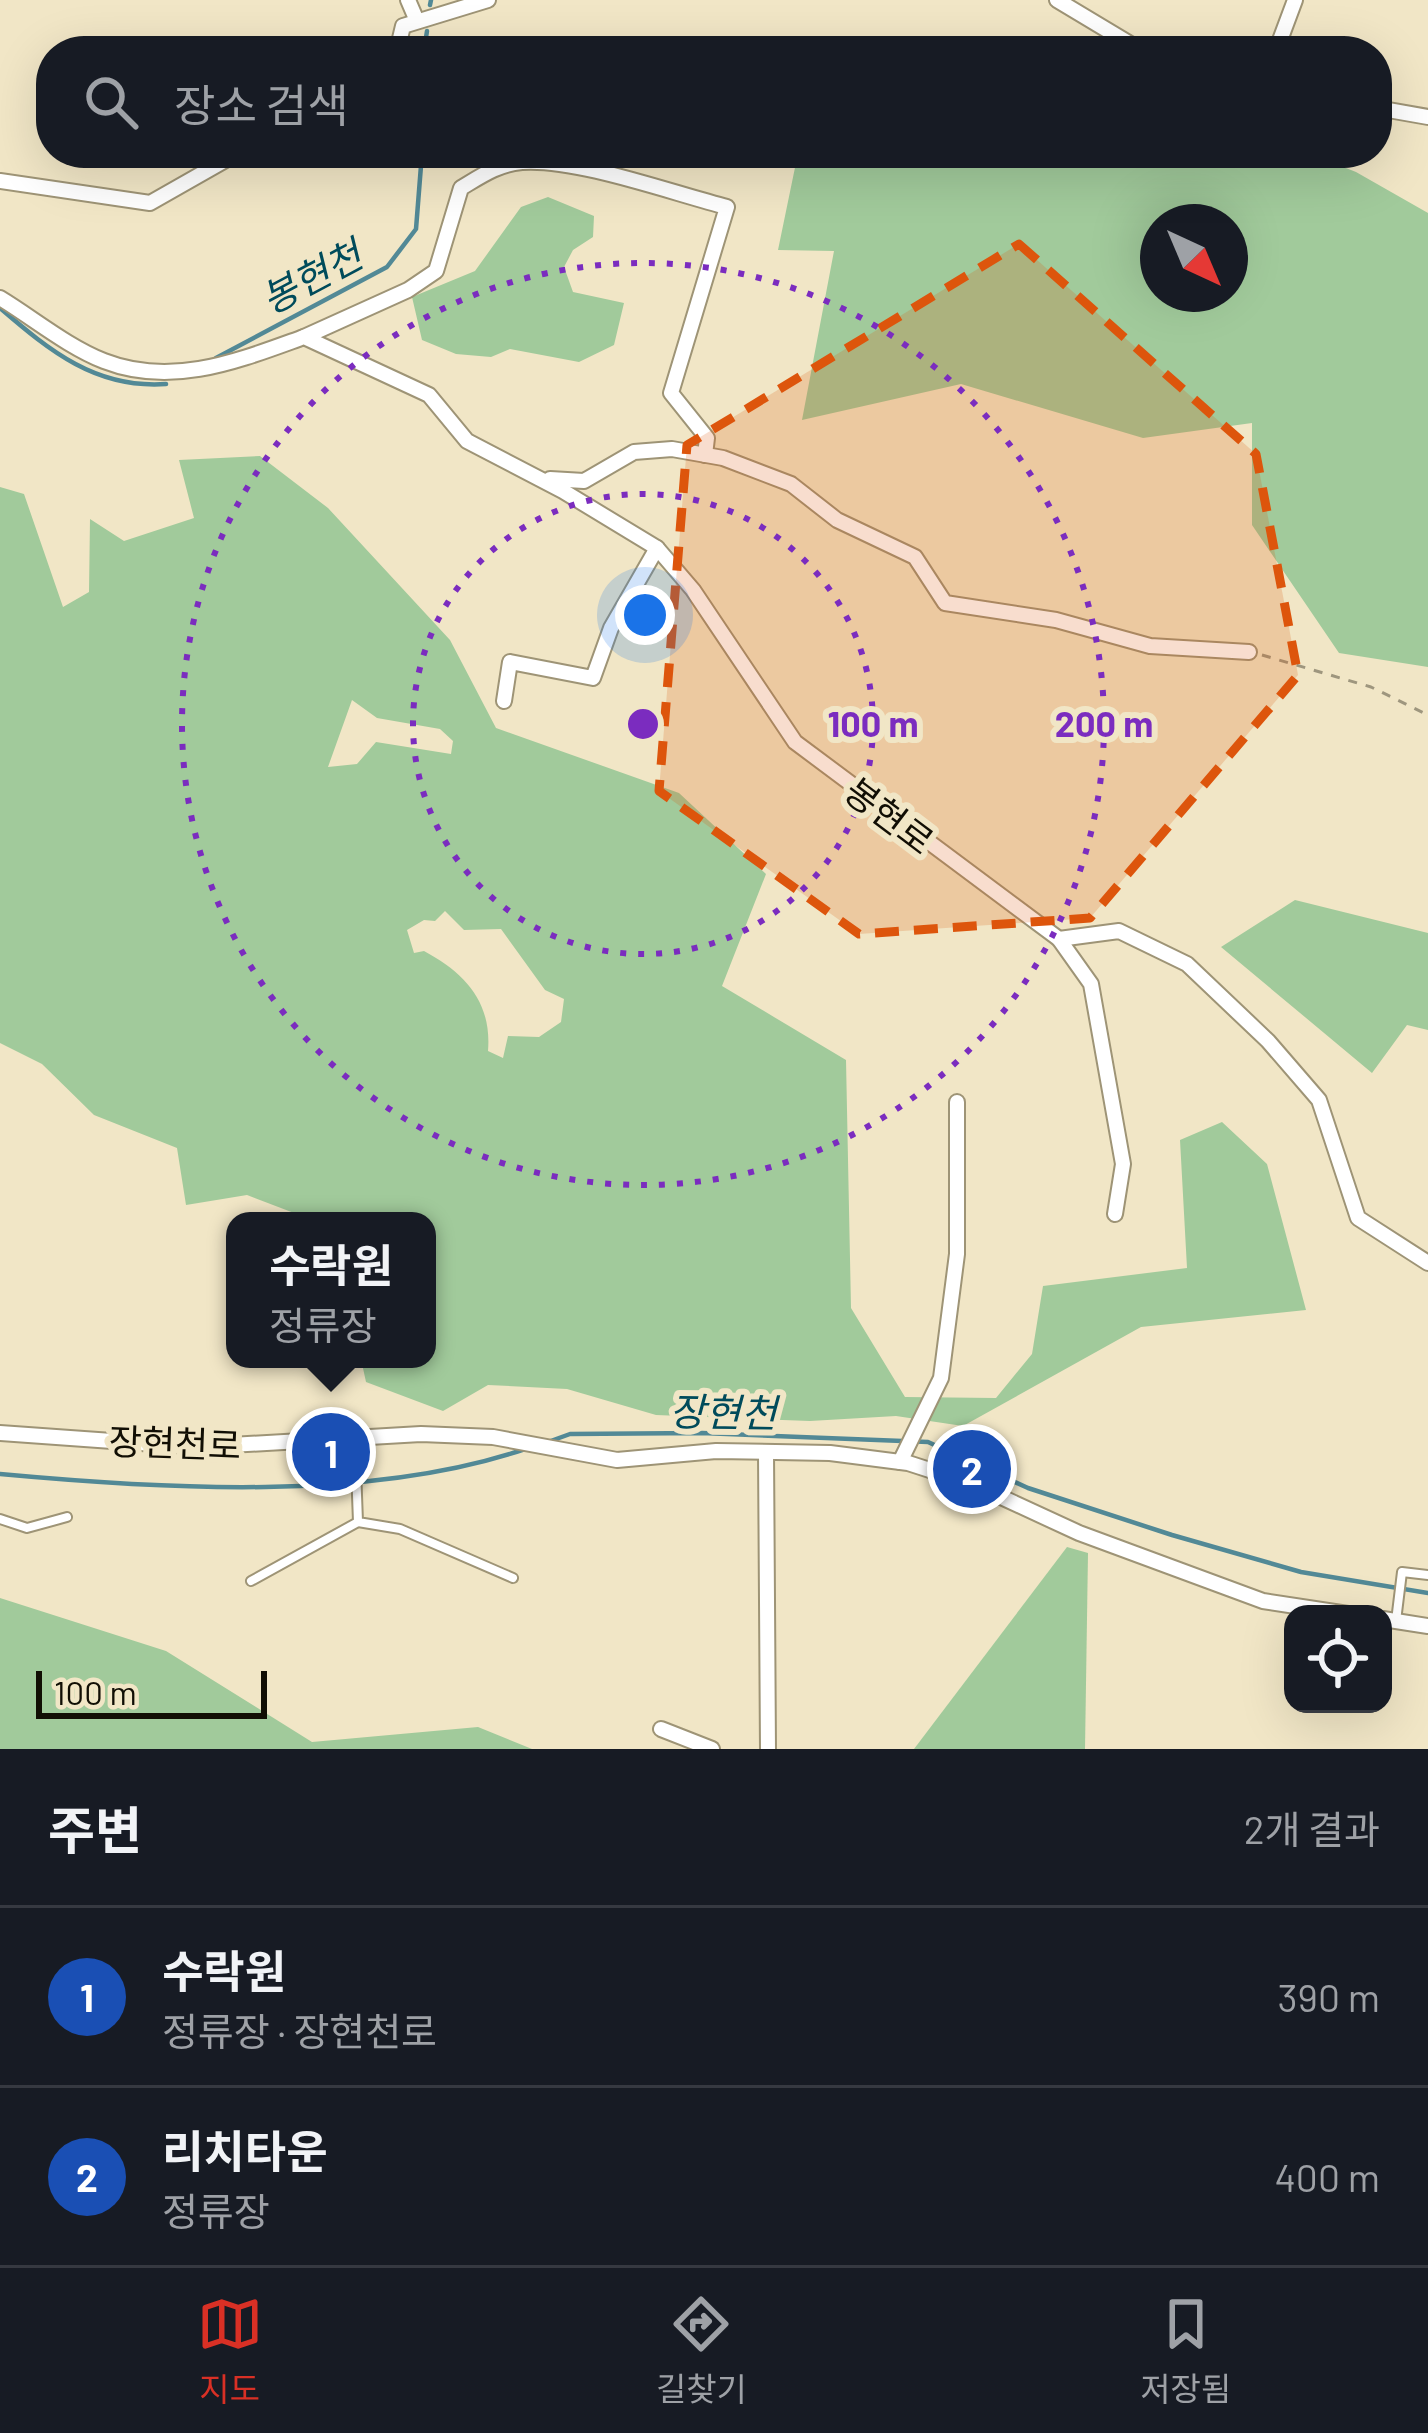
<!DOCTYPE html>
<html lang="ko">
<meta charset="utf-8">
<style>
:root{--surface:#171b24;--page:#242831;--text:#f1f3f6;--muted:#9ea1a6;--line:#363941;--accent:#d93025}
body{margin:0;font-family:Barlow,"Noto Sans KR",sans-serif;background:var(--page);color:var(--text)}
.controls{position:absolute;right:36px;bottom:36px;display:grid;overflow:hidden;border-radius:24px;box-shadow:0 12px 48px #0002}
.controls button{width:108px;height:108px;display:grid;place-items:center;padding:0;border:0;border-bottom:3px solid var(--line);background:var(--surface);color:var(--text);font:60px sans-serif}
.compass{position:absolute;left:1140px;top:204px;width:108px;height:108px;border-radius:50%;background:var(--surface);box-shadow:0 12px 48px #0002;rotate:136deg}
.scale{position:absolute;left:36px;bottom:30px;width:231px;box-sizing:border-box;padding-left:12px;border:6px solid #110e04;border-top:0;font-size:33px;line-height:42px;white-space:nowrap;color:#110e04;-webkit-text-stroke:9px #f1e6c6;paint-order:stroke}
.you{position:absolute;left:645px;top:615px;width:42px;height:42px;margin:-30px;border:9px solid #fff;border-radius:50%;background:#1a73e8;box-shadow:0 0 0 18px #1a73e833}
.badge{display:grid;place-items:center;width:78px;height:78px;border-radius:50%;background:var(--accent);color:#fff;font-size:39px;font-weight:700}
.pin{position:absolute;translate:-50% -50%;border:6px solid #fff;box-shadow:0 3px 12px #0006}
.popup{position:absolute;left:226px;top:1212px;width:210px;height:156px;box-sizing:border-box;display:grid;place-content:center;border-radius:24px;background:var(--surface);filter:drop-shadow(0 3px 9px #0005);font-size:39px;white-space:nowrap;color:var(--muted)}
.popup b{font-size:45px;color:var(--text)}
.popup::after{content:'';position:absolute;left:50%;top:100%;margin-left:-24px;border:24px solid transparent;border-top-color:var(--surface)}
.list{margin:0;padding:0;list-style:none}
h2{display:flex;justify-content:space-between;align-items:center;height:156px;margin:0;padding:0 48px;font-size:51px}
h2 small{font-size:39px;font-weight:400;color:var(--muted)}
.list li{display:grid;grid-template-columns:78px 1fr auto;gap:36px;align-items:center;box-sizing:border-box;height:180px;padding:0 48px;border-top:3px solid var(--line)}
.list b{display:block;font-size:45px;white-space:nowrap}
.list p{margin:0;font-size:39px;white-space:nowrap;color:var(--muted)}
.list em{font-size:39px;font-style:normal;color:var(--muted)}
.icon{flex:none;width:66px;height:66px;fill:none;stroke:currentColor;stroke-width:2;stroke-linecap:round;stroke-linejoin:round}
.map{position:relative;flex:none;width:1428px;height:1749px;overflow:hidden}
.search{position:absolute;background:var(--surface);box-shadow:0 12px 48px #0002;left:36px;right:36px;top:36px;height:132px;display:flex;align-items:center;gap:30px;box-sizing:border-box;padding:0 42px;border-radius:48px;color:var(--muted);font-size:45px}
.sheet{height:516px;background:var(--surface)}
nav{display:flex;justify-content:space-around;align-items:center;box-sizing:border-box;height:168px;border-top:3px solid var(--line);background:var(--surface);font-size:33px;color:var(--muted)}
nav a{display:grid;justify-items:center;gap:6px}
nav .on{color:var(--accent)}
.map>svg:first-child{display:block}
.green{fill:#a1ca9b;fill-rule:evenodd}
.lines{fill:none;stroke-linecap:round;stroke-linejoin:round}
.stream{stroke:#528996;stroke-width:4.5}
.lane-casing{stroke:#9e9476;stroke-width:12}
.street-casing{stroke:#9e9476;stroke-width:18}
.path{stroke:#9e967e;stroke-width:3;stroke-dasharray:9 9;stroke-linecap:butt}
.lane{stroke:#fff;stroke-width:8}
.street{stroke:#fff;stroke-width:14}
.marked{fill:#dd550c;fill-opacity:0.2;stroke:#dd550c;stroke-width:9;stroke-dasharray:24 15;stroke-linejoin:round}
.ring{fill:none;stroke:#7b2cbf;stroke-width:6;stroke-dasharray:6 12}
.labels{text-anchor:middle;dominant-baseline:central;stroke-width:12;stroke-linejoin:round;paint-order:stroke}
.street-label{font-size:36px;fill:#110e04;stroke:#f1e6c6}
.water-label{font-size:39px;font-style:italic;fill:#004b5b;stroke:#f1e6c6}
.centre{fill:#7b2cbf;stroke:#f1e6c6;stroke-width:6}
.ring-label{font-size:36px;text-anchor:middle;font-weight:bold;fill:#7b2cbf;stroke:#f1e6c6;stroke-width:12;stroke-linejoin:round;paint-order:stroke}
</style>
<div class="map">
<svg width="1428" height="1749" viewBox="0 0 1428 1749">
<rect width="100%" height="100%" fill="#f1e6c6"/>
<g class="green">
<path d="M798,153H1308L1356,172L1428,213V667L1339,653L1252,525V423L1143,438L961,384L802,420L834,251L778,250ZM1158,222H1230V294H1158Z"/>
<path d="M548,197L594,216L593,237L573,250L564,267L573,292L624,303L614,345L579,362L510,349L491,357L456,354L422,340L412,297L475,271L521,207Z"/>
<path d="M260,456L328,508L450,640L496,728L679,793L766,874L722,986L846,1060L851,1308L905,1397L996,1398L1032,1354L1043,1286L1187,1268L1180,1140L1222,1122L1267,1164L1306,1310L1141,1327L963,1426L896,1416L810,1421L656,1415L567,1389L488,1385L443,1411L366,1382L361,1359H427V1221H315L247,1195L186,1205L177,1148L94,1115L42,1064L0,1043V487L24,494L63,607L89,592L90,519L124,541L194,518L179,460ZM352,700L377,718L440,729L453,741L451,754L376,742L357,764L328,767ZM445,911L464,930L501,929L545,990L564,999L561,1022L539,1037L508,1036L503,1058L488,1051C492,1002 465,973 424,951L414,953L407,930L424,920L435,921Z"/>
<path d="M1295,900L1428,933V1030L1407,1025L1372,1073L1221,947Z"/>
<path d="M1067,1547L1088,1553L1085,1749H914Z"/>
<path d="M0,1598L166,1651L312,1742L478,1727L532,1749H0Z"/>
</g>
<g class="lines">
<g class="stream">
<path d="M430,5L431,0"/>
<path d="M424,51L427,31"/>
<path d="M0,308C50,351 96,389 166,384"/>
<path d="M216,358L387,267L416,229L422,153"/>
<path d="M548,1442L570,1434L702,1433L928,1442L1028,1488L1172,1535L1301,1572L1428,1593"/>
<path d="M0,1474C162,1489 370,1502 525,1449"/>
</g>
<g class="lane-casing">
<g id="lane">
<path d="M355,1441L358,1522L400,1529L513,1578"/>
<path d="M0,1519L27,1528L67,1517"/>
<path d="M251,1581L358,1522"/>
<path d="M1396,1621L1402,1572L1428,1575"/>
</g>
</g>
<g class="street-casing">
<g id="street">
<path d="M408,0L417,21"/>
<path d="M1057,0L1142,51"/>
<path d="M397,51L403,26L488,0"/>
<path d="M1276,51L1295,0"/>
<path d="M1377,108L1428,117"/>
<path d="M0,181L150,203L238,153"/>
<path d="M0,298C33,318 68,347 104,361C173,388 240,360 304,337L429,395L467,441L563,491L657,548L693,590L795,742L1059,939L1119,931L1187,964L1268,1041L1319,1100L1358,1218L1428,1263"/>
<path d="M304,337L408,290L436,271L461,188C481,176 498,164 522,162C576,158 672,193 727,207L671,393L707,438L705,455"/>
<path d="M550,479L584,481L634,452L672,449L723,458L791,484L837,520L915,557L945,603L1056,620L1150,646L1249,652"/>
<path d="M504,701L510,662L593,678L611,628L657,548"/>
<path d="M1059,939L1091,984L1123,1164L1115,1214"/>
<path d="M0,1433L196,1447L421,1434L493,1437L617,1460L716,1451L830,1453L908,1463L973,1484L1079,1533L1263,1601L1348,1614"/>
<path d="M766,1452L768,1749"/>
<path d="M900,1462L941,1378L957,1254V1102"/>
<path d="M1383,1619L1428,1626"/>
<path d="M661,1729L712,1749"/>
</g>
</g>
<path class="path" d="M1262,655L1371,687L1428,715"/>
<use href="#lane" class="lane"/>
<use href="#street" class="street"/>
</g>
<path class="marked" d="M1019,244L1256,454L1298,675L1090,918L859,934L659,791L687,445Z"/>
<g class="ring">
<circle cx="643" cy="724" r="230"/>
<circle cx="643" cy="724" r="461"/>
</g>
<g class="labels">
<g class="street-label">
<text transform="translate(890 815) rotate(37)">봉현로</text>
<text transform="translate(175 1442) rotate(2)">장현천로</text>
</g>
<g class="water-label">
<text transform="translate(311 276) rotate(-28)">봉현천</text>
<text transform="translate(723 1411) rotate(1)">장현천</text>
</g>
</g>
<circle cx="643" cy="724" r="18" class="centre"/>
<g class="ring-label">
<text x="873" y="737">100 m</text>
<text x="1104" y="737">200 m</text>
</g>
</svg>
<div class="controls">
<button><svg class="icon" aria-label="locate" viewBox="0 0 24 24"><circle cx="12" cy="12" r="6"/><path d="M12 2v4M12 18v4M2 12h4M18 12h4"/></svg></button>
</div>
<svg class="compass" viewBox="-18 -18 36 36"><path d="M0-13l5 13h-10z" fill="#e53935"/><path d="M0 13l5-13h-10z" fill="#9ea1a6"/></svg>
<div class="scale">100 m</div>
<div class="you"></div>
<div class="pin badge" style="left:331px;top:1452px;background:#1a4fb4">1</div>
<div class="popup"><b>수락원</b>정류장</div>
<div class="pin badge" style="left:972px;top:1469px;background:#1a4fb4">2</div>
<div class="search"><svg class="icon" aria-label="search" viewBox="0 0 24 24"><circle cx="10" cy="10" r="6"/><path d="M15 15l6 6"/></svg>장소 검색</div>
</div>
<section class="sheet">
<h2>주변<small>2개 결과</small></h2>
<ul class="list">
<li><span class="badge" style="background:#1a4fb4">1</span><div><b>수락원</b><p>정류장 · 장현천로</p></div><em>390 m</em></li>
<li><span class="badge" style="background:#1a4fb4">2</span><div><b>리치타운</b><p>정류장</p></div><em>400 m</em></li>
</ul>
</section>
<nav>
<a class="on"><svg class="icon" aria-label="map" viewBox="0 0 24 24"><path d="M3 6l6-2 6 2 6-2v14l-6 2-6-2-6 2zM9 4v14M15 6v14"/></svg>지도</a>
<a><svg class="icon" aria-label="directions" viewBox="0 0 24 24"><path d="M12 3l9 9-9 9-9-9zM9 14v-3h6M13 9l2 2-2 2"/></svg>길찾기</a>
<a><svg class="icon" aria-label="saved" viewBox="0 0 24 24"><path d="M7 4h10v16l-5-4-5 4z"/></svg>저장됨</a>
</nav>
